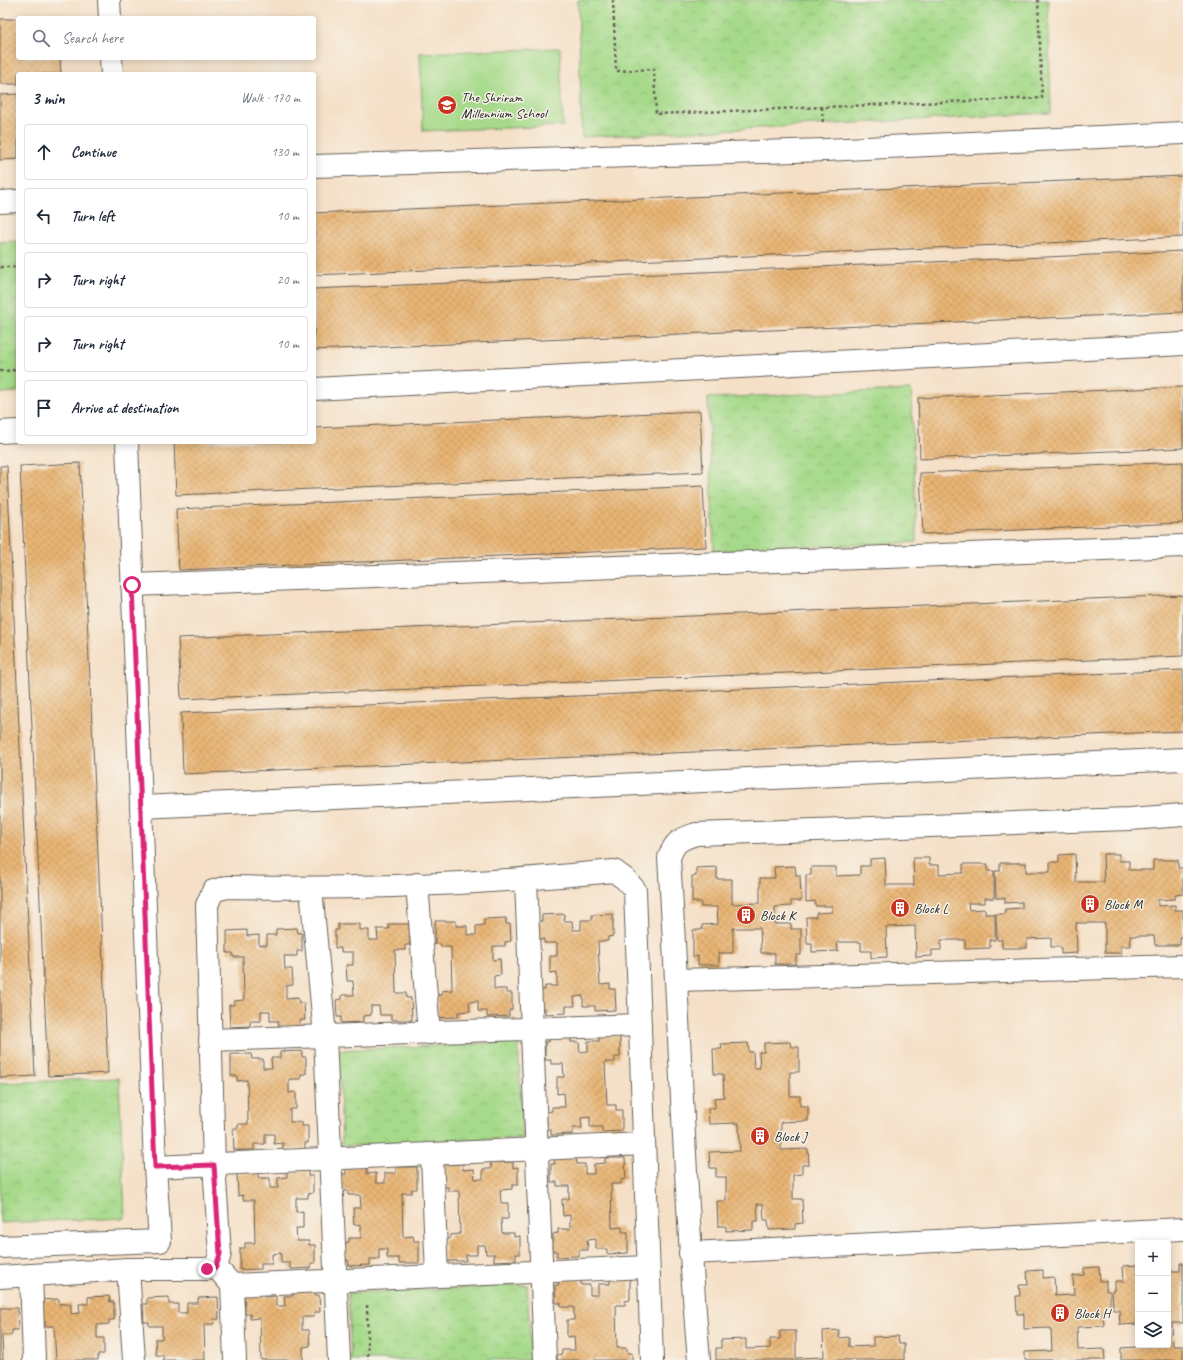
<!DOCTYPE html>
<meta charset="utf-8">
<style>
:root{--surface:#fff;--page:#f2f2f3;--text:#1f2937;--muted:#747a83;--line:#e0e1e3}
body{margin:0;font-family:Caveat,sans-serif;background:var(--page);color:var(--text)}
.controls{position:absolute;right:12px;bottom:12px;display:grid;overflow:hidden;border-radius:4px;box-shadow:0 2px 10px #0003}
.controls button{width:36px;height:36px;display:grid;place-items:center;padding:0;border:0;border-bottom:1px solid var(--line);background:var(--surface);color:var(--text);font:20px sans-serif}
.stop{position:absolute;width:12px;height:12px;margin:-9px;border:3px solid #db2777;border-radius:50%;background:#fff}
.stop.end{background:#db2777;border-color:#fff;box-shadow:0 1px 4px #0008}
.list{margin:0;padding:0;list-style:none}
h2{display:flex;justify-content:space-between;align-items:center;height:52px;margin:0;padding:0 16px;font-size:17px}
h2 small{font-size:13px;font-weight:400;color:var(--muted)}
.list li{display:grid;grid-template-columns:26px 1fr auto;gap:12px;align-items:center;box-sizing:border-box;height:56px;margin:0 8px 8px;padding:0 8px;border:1px solid var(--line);border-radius:4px}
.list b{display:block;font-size:15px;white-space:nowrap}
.list em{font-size:13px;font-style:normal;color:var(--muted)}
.icon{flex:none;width:22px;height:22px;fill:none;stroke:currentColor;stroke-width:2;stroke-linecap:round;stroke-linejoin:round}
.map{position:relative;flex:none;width:1183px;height:1360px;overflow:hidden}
.search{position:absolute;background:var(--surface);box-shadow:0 2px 10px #0003;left:16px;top:16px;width:300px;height:44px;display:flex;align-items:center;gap:10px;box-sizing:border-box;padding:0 14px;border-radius:4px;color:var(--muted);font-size:15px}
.panel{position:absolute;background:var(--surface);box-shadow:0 2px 10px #0003;left:16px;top:72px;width:300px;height:372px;border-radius:4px}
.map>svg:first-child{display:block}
.park{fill:url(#park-crowns);stroke:#617b53}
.pitch{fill:#a6da8a;stroke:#617b53}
.building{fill:url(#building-cross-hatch)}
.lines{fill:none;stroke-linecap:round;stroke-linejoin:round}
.minor-casing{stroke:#686158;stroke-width:24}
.path{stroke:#686158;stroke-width:2.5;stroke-dasharray:3 3;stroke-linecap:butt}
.minor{stroke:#fff;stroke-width:22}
.route{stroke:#db2777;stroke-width:5}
.labels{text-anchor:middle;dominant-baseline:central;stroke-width:3;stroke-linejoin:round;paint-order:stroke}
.poi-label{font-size:14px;fill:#1c1c1c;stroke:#f7f3e8;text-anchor:start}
</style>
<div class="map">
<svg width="1183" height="1360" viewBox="0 0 1183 1360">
<defs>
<pattern id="park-crowns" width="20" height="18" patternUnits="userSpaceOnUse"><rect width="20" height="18" fill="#a6da8a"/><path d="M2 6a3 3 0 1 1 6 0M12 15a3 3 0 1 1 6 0" fill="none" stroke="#8eba76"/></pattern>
<pattern id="building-cross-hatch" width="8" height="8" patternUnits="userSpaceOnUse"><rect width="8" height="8" fill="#e9b575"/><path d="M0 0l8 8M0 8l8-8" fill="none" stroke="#c79b65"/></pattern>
</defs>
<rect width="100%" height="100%" fill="#f7f3e8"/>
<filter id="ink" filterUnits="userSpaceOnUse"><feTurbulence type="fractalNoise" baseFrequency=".025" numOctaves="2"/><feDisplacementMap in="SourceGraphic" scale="8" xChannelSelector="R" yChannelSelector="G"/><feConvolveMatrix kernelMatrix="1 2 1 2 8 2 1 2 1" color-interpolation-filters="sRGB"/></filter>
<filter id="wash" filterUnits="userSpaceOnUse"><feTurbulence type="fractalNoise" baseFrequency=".012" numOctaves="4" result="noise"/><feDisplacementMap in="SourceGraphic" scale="16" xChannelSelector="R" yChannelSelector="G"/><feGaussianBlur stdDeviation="0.9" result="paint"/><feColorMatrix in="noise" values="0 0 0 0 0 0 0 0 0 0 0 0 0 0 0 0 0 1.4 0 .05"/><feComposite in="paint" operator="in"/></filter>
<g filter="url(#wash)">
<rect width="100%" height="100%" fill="#f5e0c7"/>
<g class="park">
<path d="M578,0H1048L1051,113L582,137Z"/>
<path d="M18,241V392L0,393V242Z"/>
<path d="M911,390L917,542L714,551L708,398Z"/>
<path d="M518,1042L523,1138L342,1146L339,1050Z"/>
<path d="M119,1078L125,1218L0,1223V1083Z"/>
<path d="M527,1285L531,1360H351L348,1293Z"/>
</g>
<path class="pitch" d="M560,48L563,126L423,131L420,53Z"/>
<g id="blocks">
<g class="building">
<path d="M0,19H18V58H60L61,74H18V84H0Z"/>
<path d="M18,94V159L0,160V95Z"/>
<path d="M1183,176V237L314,275V213Z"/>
<path d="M1183,251V312L314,350V289Z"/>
<path d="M1183,387V448L920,459L918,398Z"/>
<path d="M700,411L703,472L176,495L174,442H314V428Z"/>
<path d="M1183,462V523L923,534L920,473Z"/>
<path d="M80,463L108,1073L48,1076L20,466Z"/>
<path d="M0,466H7L35,1076L0,1078Z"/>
<path d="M703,486L706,547L179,570L176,509Z"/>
<path d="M1183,595V656L181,699L178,638Z"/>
<path d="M1183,670V731L183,774L181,713Z"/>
<path d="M1075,854L1076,882H1104L1103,854H1119V861H1129V870H1153V860H1178V868H1183V894L1175,895V899L1158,900V906L1175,905V910H1183V937H1180V945H1155L1154,936H1130L1131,946H1121V953H1105V923H1076L1077,953L1061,954V947H1051V938L1027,939V948H1002V940H997L996,914H1005V909L1022,908V902L1005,903V898H996L995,871H1000V863H1026V872H1050V862H1059V855Z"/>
<path d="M885,858L886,885H914L913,858H929V865H939V874L963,873V864H988V871H994V898H985V903H968L969,910L985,909V914H995V940H990V948L965,949V940H941V950H932V956L916,957L915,926L886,927L887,957L871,958V951H861V942H837L838,951L812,952V944H807L806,917H816V913L832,912V906H815V901L806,902V875H811V867H836V876L860,875V866H870V859Z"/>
<path d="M795,866L796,875H800L801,901H791V906L775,907V924H791V929H801V955H796V964H775V953H761L760,928H733V953H719V965H698V956L693,957V930H702V925L718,924L717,907H701V902H692V876H696V868L717,867V879H732V904L760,903V878H775L774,867Z"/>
<path d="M564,914V921H572L573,930H581V920H592V915L613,914V936L608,937V941H598L600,985L610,984V989H615L616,1010L595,1011V1006H583V996L574,997L575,1006H566V1013L545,1014V1008H540V990H545V986H557V972L550,973V956H557V943H544V939H539L538,921H542V915Z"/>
<path d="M506,918V924H510L511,941L505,942V946H493V960L500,959L501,975L494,976V989H506V993H512V1010H509V1016L487,1017V1011H478V1001L469,1002L470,1011L458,1012L459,1017L438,1018L437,995H442V991L452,990L451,947H441V944H435V921H456V926H467V935H476V926L484,925V919Z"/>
<path d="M338,924H360V930H369V940H378L377,929H389L388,924H409L410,945H405V950H395L396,993H406V998H411L412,1020H391V1015H380L379,1006H371V1015L363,1016V1022L341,1023V1017H337L336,1000L342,999V995H354L353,981H347L346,965H353V952H341V948H335V930H338Z"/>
<path d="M297,928L298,933H302V951H297V956H284L285,969H292L293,985L286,986V999L298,998L299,1003H304L305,1020H300V1026L279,1027L278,1021H270V1011H261V1021H250V1026L230,1027L229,1005H234V1001L244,1000L243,957H233V953H227V931L247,930V936L259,935V945H267V935H276V929Z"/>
<path d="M549,1036H571V1042H579L580,1052L588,1051V1041H599V1036H620V1057H615V1062H605L607,1105H616V1110H622V1131L602,1132V1127H590V1117L581,1118L582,1128H573V1134L551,1135V1129H547V1112L552,1111V1107H565L564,1093L557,1094V1077H564L563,1064H551V1060H545V1042H549Z"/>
<path d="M790,1042L791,1047H799V1072H790V1096H800V1106H808V1121L781,1122V1150L808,1149L809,1165H802V1174L793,1175V1199H802L803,1223L795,1224V1229L769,1230L768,1220H764L763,1204H757L758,1221H753V1230L726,1231V1226H718L717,1201H726V1177H716V1168H710L709,1152L740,1151L739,1123L709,1124L708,1108H715L714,1098L724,1097L723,1074H714L713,1049H722L721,1044L748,1043L749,1052H753L754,1068H760L759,1052H764V1043Z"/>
<path d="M302,1051V1057H306V1074H301V1079H289V1093L296,1092V1109H290V1122H302V1126H308V1143H305V1149L283,1150V1143L274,1144V1134H265V1144H254V1150H234L233,1128H238V1124H248L247,1080L237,1081V1076H231V1054H251L252,1059H263V1068H272L271,1058H280V1052Z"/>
<path d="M554,1158H576L577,1164H585V1174H594V1164L605,1163V1158H625L626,1179L621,1180V1184H611L612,1228L622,1227V1232H628V1253L607,1254V1249H596V1239L587,1240L588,1250H579V1256L557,1257V1251H553V1234L558,1233V1229H570V1215L563,1216L562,1199H569V1186H557V1182H551V1164H555Z"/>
<path d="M491,1162H513V1168L518,1167V1185H512V1189L500,1190L501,1203H508V1219H501L502,1233H514V1237L520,1236V1254H516V1260L494,1261V1254H486L485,1245H477V1255H466V1261H445L444,1239H450V1235L460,1234L459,1191H448V1187H443L442,1165L463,1164V1170L474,1169L475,1179H483V1169H491Z"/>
<path d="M346,1167H367V1174L376,1173V1183H385V1173H396V1167H417V1189H412V1193H402L403,1237L413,1236L414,1241H419V1263H399V1258H387V1249H379V1259H370V1265L349,1266L348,1260H344V1243L349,1242V1238H361V1224L354,1225L353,1208H361L360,1195H348V1191H342V1174H346Z"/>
<path d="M308,1170V1176H313V1193L308,1194V1198H296V1212L303,1211V1228H296L297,1241H309V1245H315V1263H311V1268L290,1269V1263H281V1253L272,1254V1264H261V1269L240,1270V1248H245V1243H255L254,1200H243V1195L238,1196L237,1174L258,1173V1178H270V1188H278V1178L287,1177V1171Z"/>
<path d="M1180,1263H1183V1323H1172L1173,1346H1183V1360H1121V1348L1168,1345L1169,1271H1180Z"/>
<path d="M1138,1265V1324L1120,1325L1119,1310H1113L1112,1291H1115V1281H1124L1123,1266Z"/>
<path d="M1099,1267L1100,1281H1106V1291H1110V1311H1103L1104,1326L1077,1327L1078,1350L1104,1349L1105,1360H1025V1352L1052,1351L1051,1328L1024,1329V1314H1017L1016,1296H1020L1019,1285H1028L1027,1271L1043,1270V1278L1054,1277L1055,1296L1074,1295L1073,1276L1084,1275V1268Z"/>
<path d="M581,1279V1285H590V1295H598V1284H610V1279H630V1300L625,1301V1305H616L617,1348H627V1353H632V1360H557V1355L562,1354V1350H575L574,1336L567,1337V1320H574V1307H561V1303H556L555,1285H559V1280Z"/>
<path d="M315,1289V1295H319L320,1312H314V1317H302V1330H309L310,1346L303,1347V1360H261L260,1318L250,1319V1314H245L244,1292H264V1297L276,1296V1306H285L284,1296H293V1290Z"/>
<path d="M109,1296L110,1302H114V1320H109V1324L97,1325V1338H104V1354H98V1360H56L54,1326H45V1322H39V1300L59,1299V1304H71V1314L80,1313L79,1304H88V1297Z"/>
<path d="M169,1297V1304H178V1313H187V1303H198V1298L218,1297L219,1319H213L214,1324H204L205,1360H163V1355H156L155,1339H162V1326H149V1322H144L143,1304H147V1298Z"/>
<path d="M0,1308H17L18,1330H12V1335H2L3,1360H0Z"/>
<path d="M839,1330V1338L849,1337V1347L873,1346V1337L898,1336L899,1344H904V1360H716V1348H721V1340L746,1339V1349L770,1348V1339H780V1331H796V1358L824,1357L823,1331Z"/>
</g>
</g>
</g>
<g filter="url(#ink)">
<use href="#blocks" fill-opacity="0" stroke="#686158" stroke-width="1"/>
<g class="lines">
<g class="minor-casing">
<g id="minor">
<path d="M109,0L110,18"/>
<path d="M111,58L112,74"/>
<path d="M314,166L825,150L1183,133"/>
<path d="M0,202L18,201"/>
<path d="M314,389L1183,344"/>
<path d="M0,432L18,431"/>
<path d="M132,585L1183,546"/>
<path d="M141,807L1183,759"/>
<path d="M526,880L545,1360"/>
<path d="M417,884L429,1033"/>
<path d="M311,889L325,1036L339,1360"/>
<path d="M677,980L1183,966"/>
<path d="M210,1040L640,1025"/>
<path d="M432,1155L437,1276"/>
<path d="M155,1167L644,1144"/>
<path d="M0,1247L160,1241L155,1167L127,442"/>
<path d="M690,1253L1183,1229"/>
<path d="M216,1267L220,1254L214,1165L207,905L213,891L227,887C356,890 485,884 614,871L625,879L635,890L652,1360"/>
<path d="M216,1267L232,1285L648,1267"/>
<path d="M128,1269L134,1360"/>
<path d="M31,1275L34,1360"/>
<path d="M0,1277L128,1269H207L216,1267"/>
<path d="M232,1285L235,1360"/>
<path d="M699,1360C684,1193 680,1025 669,858C675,841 679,840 696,834L1130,819L1183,815"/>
</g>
</g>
<g class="path">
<path d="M613,0L616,71L654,69L656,114L1042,98L1038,0"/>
<path d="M822,107L823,124"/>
<path d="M0,267H17L18,305"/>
<path d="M0,371L18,370"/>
<path d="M367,1305L368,1360"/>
</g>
<use href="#minor" class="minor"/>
</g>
</g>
<g class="lines" filter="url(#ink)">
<path class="route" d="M132,585L155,1167L214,1165L220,1254L216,1267L207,1269"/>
</g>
<defs>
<g id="school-disc" transform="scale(1)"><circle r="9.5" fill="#c8321e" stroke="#f7f3e8"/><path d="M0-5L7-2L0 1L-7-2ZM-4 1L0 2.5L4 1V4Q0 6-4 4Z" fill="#fff"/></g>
<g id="building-disc" transform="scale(1)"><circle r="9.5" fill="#c8321e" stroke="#f7f3e8"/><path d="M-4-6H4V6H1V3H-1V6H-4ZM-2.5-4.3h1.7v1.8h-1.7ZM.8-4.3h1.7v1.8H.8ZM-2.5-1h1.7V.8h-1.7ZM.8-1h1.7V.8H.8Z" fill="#fff"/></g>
</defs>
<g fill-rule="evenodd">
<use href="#school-disc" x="447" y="105"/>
<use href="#building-disc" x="1090" y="904"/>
<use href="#building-disc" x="900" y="908"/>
<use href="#building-disc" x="746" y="915"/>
<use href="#building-disc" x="760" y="1136"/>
<use href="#building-disc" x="1060" y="1313"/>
</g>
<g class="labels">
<g class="poi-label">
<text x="461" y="97">The Shriram<tspan x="461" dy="16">Millennium School</tspan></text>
<text x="1104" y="904">Block M</text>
<text x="914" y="908">Block L</text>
<text x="760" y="915">Block K</text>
<text x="774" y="1136">Block J</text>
<text x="1074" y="1313">Block H</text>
</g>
</g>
</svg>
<div class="controls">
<button>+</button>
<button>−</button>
<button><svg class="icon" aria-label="layers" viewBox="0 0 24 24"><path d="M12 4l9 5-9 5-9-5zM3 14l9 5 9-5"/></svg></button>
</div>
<div class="stop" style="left:132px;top:585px"></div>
<div class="stop end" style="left:207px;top:1269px"></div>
<div class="search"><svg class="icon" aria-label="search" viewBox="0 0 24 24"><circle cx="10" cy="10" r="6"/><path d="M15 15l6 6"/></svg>Search here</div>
<section class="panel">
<h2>3 min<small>Walk · 170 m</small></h2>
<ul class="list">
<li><svg class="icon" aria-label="ahead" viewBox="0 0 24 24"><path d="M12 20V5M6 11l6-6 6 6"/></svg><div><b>Continue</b></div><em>130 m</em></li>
<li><svg class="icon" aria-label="left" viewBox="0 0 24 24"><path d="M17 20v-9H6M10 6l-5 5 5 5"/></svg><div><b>Turn left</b></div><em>10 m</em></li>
<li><svg class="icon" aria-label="right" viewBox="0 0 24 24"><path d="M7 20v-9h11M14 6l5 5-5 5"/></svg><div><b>Turn right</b></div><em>20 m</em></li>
<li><svg class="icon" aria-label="right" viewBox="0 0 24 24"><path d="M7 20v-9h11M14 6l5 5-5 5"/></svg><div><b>Turn right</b></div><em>10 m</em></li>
<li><svg class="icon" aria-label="arrive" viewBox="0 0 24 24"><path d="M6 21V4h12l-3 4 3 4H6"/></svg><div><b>Arrive at destination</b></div></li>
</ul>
</section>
</div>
